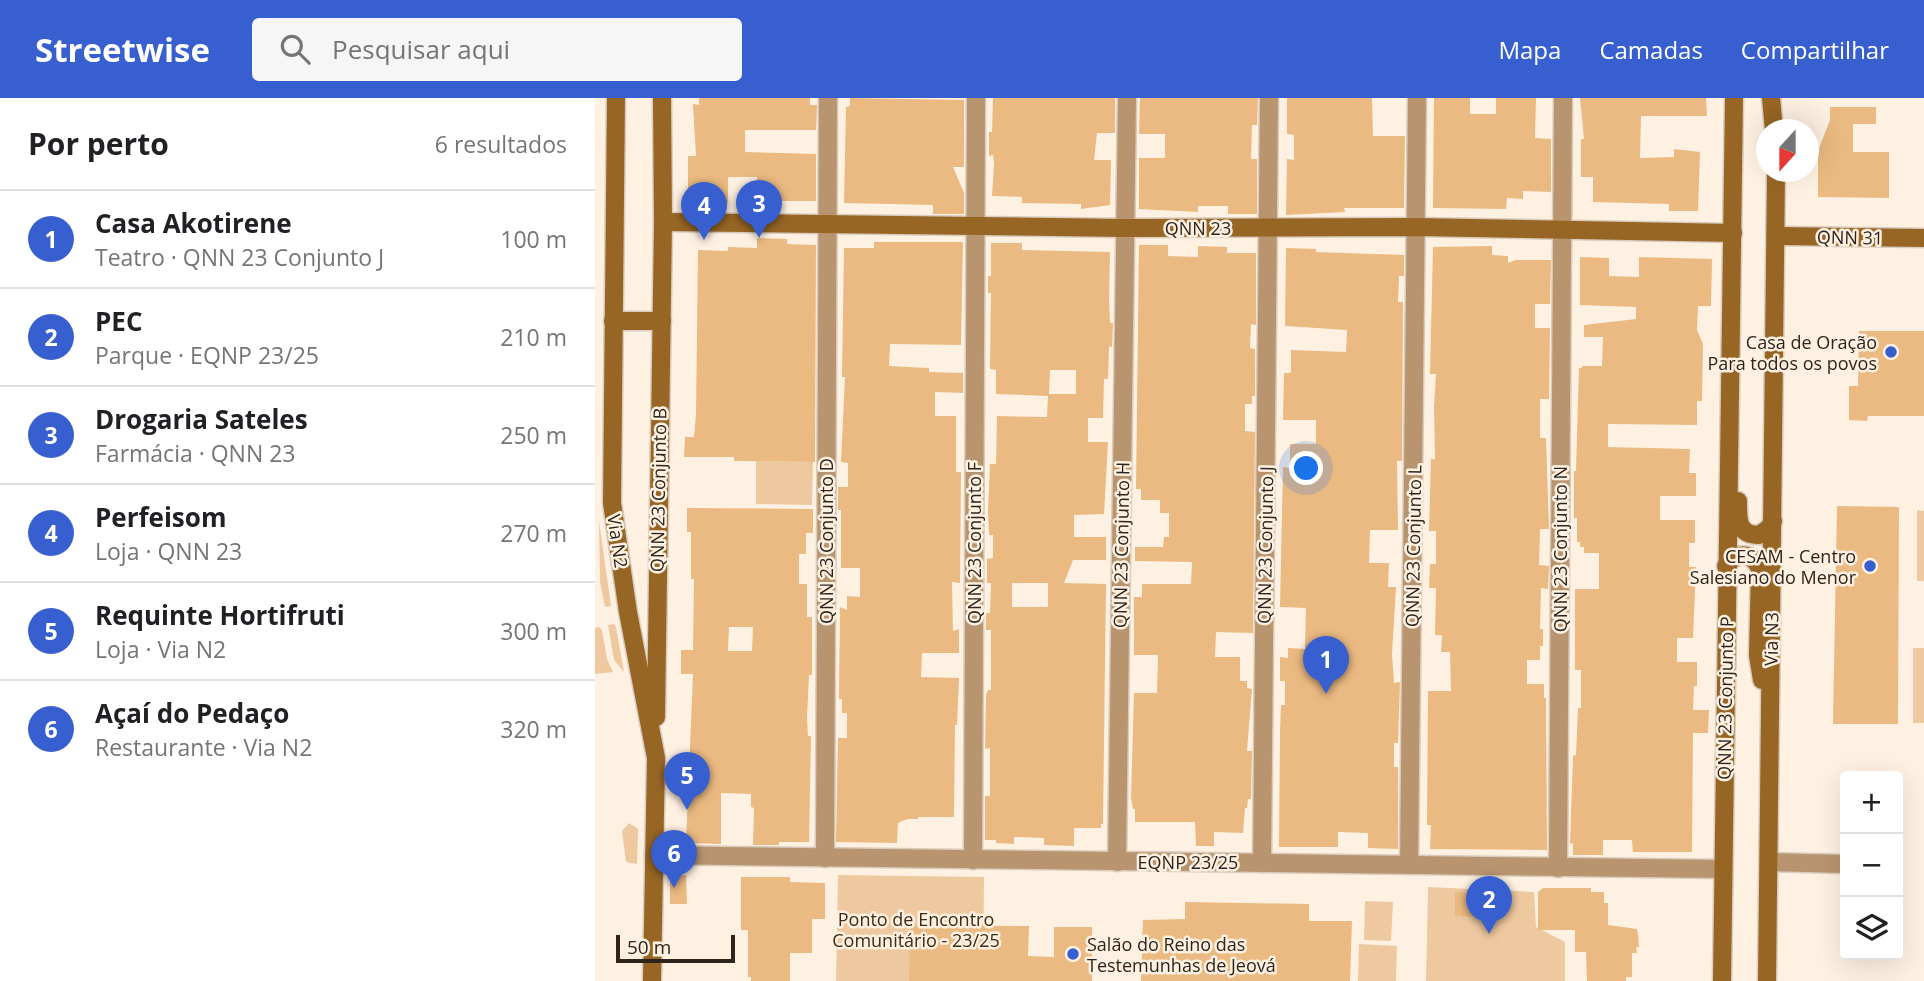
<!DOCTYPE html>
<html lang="pt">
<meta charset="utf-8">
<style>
:root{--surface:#fff;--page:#f6f6f6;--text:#202124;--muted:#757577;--line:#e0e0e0;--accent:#385fd0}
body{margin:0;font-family:"Open Sans",sans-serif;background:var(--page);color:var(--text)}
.controls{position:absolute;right:21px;bottom:21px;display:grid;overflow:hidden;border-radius:7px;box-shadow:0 7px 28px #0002}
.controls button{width:63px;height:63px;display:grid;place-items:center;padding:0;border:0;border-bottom:2px solid var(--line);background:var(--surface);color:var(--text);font:35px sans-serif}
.compass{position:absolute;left:1161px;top:21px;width:63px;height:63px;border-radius:50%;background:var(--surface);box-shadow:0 7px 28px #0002;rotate:201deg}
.scale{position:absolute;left:21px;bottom:18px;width:119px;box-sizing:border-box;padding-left:7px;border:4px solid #2d251c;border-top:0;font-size:19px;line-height:24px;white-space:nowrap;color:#2d251c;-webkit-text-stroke:5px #fff1e2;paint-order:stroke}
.you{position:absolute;left:712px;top:371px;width:24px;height:24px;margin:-18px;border:5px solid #fff;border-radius:50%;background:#1a73e8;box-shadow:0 0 0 10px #1a73e833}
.badge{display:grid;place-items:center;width:46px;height:46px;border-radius:50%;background:var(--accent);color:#fff;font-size:23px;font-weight:700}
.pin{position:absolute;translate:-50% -58px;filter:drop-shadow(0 2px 4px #0008)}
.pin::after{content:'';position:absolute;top:37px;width:24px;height:21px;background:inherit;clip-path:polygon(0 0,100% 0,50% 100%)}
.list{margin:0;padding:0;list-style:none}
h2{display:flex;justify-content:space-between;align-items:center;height:91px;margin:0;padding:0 28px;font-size:30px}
h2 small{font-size:23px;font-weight:400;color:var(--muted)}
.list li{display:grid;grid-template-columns:46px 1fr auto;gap:21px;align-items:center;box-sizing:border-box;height:98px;padding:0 28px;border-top:2px solid var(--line)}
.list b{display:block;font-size:26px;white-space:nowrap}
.list p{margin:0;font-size:23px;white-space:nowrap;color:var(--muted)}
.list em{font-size:23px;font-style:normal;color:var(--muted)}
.icon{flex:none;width:38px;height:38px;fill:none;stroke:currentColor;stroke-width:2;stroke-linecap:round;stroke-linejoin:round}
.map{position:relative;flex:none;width:1329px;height:883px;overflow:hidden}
header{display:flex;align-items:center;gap:42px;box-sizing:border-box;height:98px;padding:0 35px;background:var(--accent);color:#fff}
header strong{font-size:33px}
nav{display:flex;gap:38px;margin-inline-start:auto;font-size:24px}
.search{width:490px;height:63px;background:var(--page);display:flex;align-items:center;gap:18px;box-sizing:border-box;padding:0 24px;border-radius:7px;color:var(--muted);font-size:26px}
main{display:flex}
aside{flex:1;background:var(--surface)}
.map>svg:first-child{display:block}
.green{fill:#eec9a0}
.building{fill:#ebba82;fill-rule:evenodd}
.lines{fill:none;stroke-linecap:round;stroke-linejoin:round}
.street-casing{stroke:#d9ccbe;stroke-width:21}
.secondary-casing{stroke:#d9ccbe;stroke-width:21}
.street{stroke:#b8956e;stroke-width:18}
.secondary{stroke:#986624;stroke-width:18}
.poi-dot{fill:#385fd0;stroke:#fff1e2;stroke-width:2.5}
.labels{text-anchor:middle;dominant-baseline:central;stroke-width:5;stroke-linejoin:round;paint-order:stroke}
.street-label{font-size:18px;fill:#2d251c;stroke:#fff1e2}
.poi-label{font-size:18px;fill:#2d251c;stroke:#fff1e2;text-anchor:end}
.park-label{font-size:18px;fill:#3f2b12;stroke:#fff1e2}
</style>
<header>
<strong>Streetwise</strong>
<div class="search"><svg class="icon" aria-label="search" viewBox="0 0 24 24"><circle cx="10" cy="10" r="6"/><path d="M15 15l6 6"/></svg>Pesquisar aqui</div>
<nav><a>Mapa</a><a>Camadas</a><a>Compartilhar</a></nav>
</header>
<main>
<aside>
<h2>Por perto<small>6 resultados</small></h2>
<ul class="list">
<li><span class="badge">1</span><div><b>Casa Akotirene</b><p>Teatro · QNN 23 Conjunto J</p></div><em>100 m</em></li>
<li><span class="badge">2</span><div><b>PEC</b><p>Parque · EQNP 23/25</p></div><em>210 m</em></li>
<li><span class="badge">3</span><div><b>Drogaria Sateles</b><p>Farmácia · QNN 23</p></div><em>250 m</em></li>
<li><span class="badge">4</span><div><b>Perfeisom</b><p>Loja · QNN 23</p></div><em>270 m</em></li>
<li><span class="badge">5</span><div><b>Requinte Hortifruti</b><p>Loja · Via N2</p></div><em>300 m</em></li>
<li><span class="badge">6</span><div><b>Açaí do Pedaço</b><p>Restaurante · Via N2</p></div><em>320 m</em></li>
</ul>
</aside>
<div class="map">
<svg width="1329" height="883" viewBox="0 0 1329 883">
<rect width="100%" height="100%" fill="#fff1e2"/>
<g class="green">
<path d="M161,363L218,364L217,407L161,406Z"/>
<path d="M1322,412L1329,413V483H1322Z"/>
<path d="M4,423L16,508L10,509L5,484Z"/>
<path d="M19,526L21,529L29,574L19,562L13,527Z"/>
<path d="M4,529L7,532L12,561L18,574L0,576V530Z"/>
<rect x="1318" y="550" width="11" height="75"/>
<path d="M34,725L43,731L42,766L31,764L27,733Z"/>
<path d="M243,777L389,779L388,883H241Z"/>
<path d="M833,789L939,794L941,829L970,844V883H831Z"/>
<path d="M770,803L798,804L796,843L769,842Z"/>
<path d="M764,846L802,848L801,883H763Z"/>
</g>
<g class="building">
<path d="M104,0H215V7H222L221,32H150V54L221,56V103H162V79H133V105L101,103V97H93V58H101L98,6L104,7Z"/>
<path d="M255,0L369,2V69H358L369,95V116H338V107L249,105L251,9L255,8Z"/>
<path d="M398,0H520V35H502L499,62H516L515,107L486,111V106L427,105V99L397,98L399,66L398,57L394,58V34H397Z"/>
<path d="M545,0H663L662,27H657L656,61H662V116H633V108H603V114L544,111V60H570V36H544Z"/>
<path d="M692,0H777L778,38H810L809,110H749L750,114L691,117L692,61L699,62V37L692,36Z"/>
<path d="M839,0H875V16H901V0H941L940,40L956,41V94L928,93V101L912,100L911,111L838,110Z"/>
<path d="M985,0H1111L1112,18H1046L1045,60L1079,59V51L1105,54L1103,113H1074V106L998,104V79H986V41H989Z"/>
<path d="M1235,9H1281V26H1258V54H1294V100L1223,99V53L1235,22Z"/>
<path d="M162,140L192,141V146L221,147L220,364L139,363V359H89L90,339H99L101,316L103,152L133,153V149L162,150Z"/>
<path d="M279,144H368L366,247L295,246L294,268L334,270V274L368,275V295L340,294V318H361V374H366L365,485L357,484L358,533L364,531V555H327L326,579L364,580L362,627H360L359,719H323V721H312L303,725L302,745L241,744L243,640H252V615H247V601H244L245,509L252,512V498L265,499V470H246V412H243V389H253V365L246,364L250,279H247L249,150H279Z"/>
<path d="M396,145H427V152L515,154L514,201L515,225H518L517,249L514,248L513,281H509L508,320H493V344H513L509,416L479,417V439H511V462H478L469,485L511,486L508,726H506V730H479V748L449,747V740L419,739V746L401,745V742H390V698H395V650L390,651L391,597L393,592H396V532H391V515H395L396,485H392V461L398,460V437H394L393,413L395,366H401L402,318L452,319L453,298L401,296V272L395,271L396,195H393V178H396ZM455,272H481V296H454ZM417,485H453V509H417Z"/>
<path d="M544,147H573V158L603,159V148L632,149V155H661V227L656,226L655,250L660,251V298H657V306H650V333L660,334L658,535L621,534L620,559H645V583H652V590L657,591L652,653H657L656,701H653L652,710H650L648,735L619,734V748H601L600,724H540V711H538L536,700L539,595H562L563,557H539V499H547V486H596L597,464L540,463V449H568L569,439H574V415H565V402H546V391H541Z"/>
<path d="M897,148V157L913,158V165L920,162H956L955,206H940V230H955L954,301H945V340H951L954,431H945L944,467L954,468L953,491L946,490L945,531H948V548H945V562H932V586H949V600H951L952,752L835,751L836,727H832L833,593H856L855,554H846L847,537H840L841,490H834L835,466H841V433H834L836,361H840L839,308L841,276H835L838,149Z"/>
<path d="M691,150L721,151V154L809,157V178H804L803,204H808L807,363H802L803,432H775L774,465H794L793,489H801L797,556L799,585L805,584L803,645H799V669H803V751L773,750V735L743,734V749H684L685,632L686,607H690V583H685V559L693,560V550L710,551L711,510L685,509L688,369L695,370V346H721V322H688L689,275H696V252L751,254L752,232L690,228Z"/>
<path d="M985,159L1014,160V178L1044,179V159L1117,161L1116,208H1103L1102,232L1108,246L1107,303H1102V327L1013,326V349L1095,351L1094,375H1101V398H1065V422H1100V445H1094V469H1101L1098,540H1082V564H1102V588H1099L1098,612H1114L1113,635H1098L1097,754H1038L1037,742H1008V757H978V745L975,746L978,658L981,657L983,610H986V572H980V491H1004V455H989V449H985V444H982V420H979V373H981L984,270H987V268H1007L1008,239H989V227L1041,221V209L985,207Z"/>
<path d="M1264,233H1329V318H1273L1272,323L1254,322V288H1263Z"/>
<path d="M1242,408L1304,409L1303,626H1238Z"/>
<path d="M92,410L218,411V435H211V456H204V486H212V519H217V577H214L212,619L213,638H216L214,744H184V747H158L159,710L156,709V696L126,695V746L91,745L98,576H86V552H98L99,481H96V434H92ZM134,529H158L157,553H133Z"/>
<path d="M91,777L92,806H75V778Z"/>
<path d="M146,779H195V784L230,785V821H217V855H195V883H156V879H153V832H146Z"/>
<path d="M948,790H996V794H1009V805H1013V827L1042,831L1043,836L1044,849H1041L1042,855H1037V879H1031V883H992L991,854H980V832H943V794Z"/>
<path d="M860,794L890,795L889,819L860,818Z"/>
<path d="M590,804L714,806V823H757L755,883H546L548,822L590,821Z"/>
<path d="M315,827L434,828L433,858L459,859V829H497V883H314Z"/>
</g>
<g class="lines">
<g class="street-casing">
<g id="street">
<path d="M59,757L1128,771"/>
<path d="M230,760L233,0"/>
<path d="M378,762L381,0"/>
<path d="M522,764L532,0"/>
<path d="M1174,764L1250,766"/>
<path d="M667,765L674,0"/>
<path d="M814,767L822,0"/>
<path d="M963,770L968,0"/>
</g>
</g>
<g class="secondary-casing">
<g id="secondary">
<path d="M21,0L17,405L33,514L61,660L57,883"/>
<path d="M1176,0L1179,32"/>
<path d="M68,124L530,130L821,129L1138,135"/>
<path d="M1181,138L1329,140"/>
<path d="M18,223H67"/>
<path d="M1143,403C1143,421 1142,437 1164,437L1174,430L1178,423"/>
<path d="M1131,468C1141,453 1158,454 1165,471L1163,557L1167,582"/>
<path d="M61,619L68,124L67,0"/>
<path d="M1127,883L1139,0"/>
<path d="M1172,883L1181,74"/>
</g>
</g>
<use href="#street" class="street"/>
<use href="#secondary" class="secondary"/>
</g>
<g class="poi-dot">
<circle cx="1296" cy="254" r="7"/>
<circle cx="1275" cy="468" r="7"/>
<circle cx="478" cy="856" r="7"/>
</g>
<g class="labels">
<g class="street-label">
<text x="603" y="130">QNN 23</text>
<text transform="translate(1255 139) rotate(1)">QNN 31</text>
<text transform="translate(63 392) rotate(-89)">QNN 23 Conjunto B</text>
<text transform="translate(23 443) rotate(82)">Via N2</text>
<text transform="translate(231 443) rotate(-90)">QNN 23 Conjunto D</text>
<text transform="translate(379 445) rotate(-90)">QNN 23 Conjunto F</text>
<text transform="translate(526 447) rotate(-89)">QNN 23 Conjunto H</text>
<text transform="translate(670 447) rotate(-89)">QNN 23 Conjunto J</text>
<text transform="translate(818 448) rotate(-89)">QNN 23 Conjunto L</text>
<text transform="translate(965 451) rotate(-90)">QNN 23 Conjunto N</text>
<text transform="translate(1176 541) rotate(-89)">Via N3</text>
<text transform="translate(1130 600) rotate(-89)">QNN 23 Conjunto P</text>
<text x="593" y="764">EQNP 23/25</text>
</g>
<g class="poi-label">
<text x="1282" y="244">Casa de Oração<tspan x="1282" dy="21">Para todos os povos</tspan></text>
<text x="1261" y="458">CESAM - Centro<tspan x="1261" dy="21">Salesiano do Menor</tspan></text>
<text x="492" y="846" text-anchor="start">Salão do Reino das<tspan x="492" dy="21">Testemunhas de Jeová</tspan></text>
</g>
<g class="park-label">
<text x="321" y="821">Ponto de Encontro<tspan x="321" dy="21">Comunitário - 23/25</tspan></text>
</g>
</g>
</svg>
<div class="controls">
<button>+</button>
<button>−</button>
<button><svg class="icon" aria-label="layers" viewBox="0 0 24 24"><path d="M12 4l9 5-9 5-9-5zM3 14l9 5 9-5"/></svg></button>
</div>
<svg class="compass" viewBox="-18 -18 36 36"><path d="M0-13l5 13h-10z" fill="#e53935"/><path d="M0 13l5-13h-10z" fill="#757577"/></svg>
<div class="scale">50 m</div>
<div class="you"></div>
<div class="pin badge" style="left:731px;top:596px">1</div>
<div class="pin badge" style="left:894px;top:836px">2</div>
<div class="pin badge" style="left:164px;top:140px">3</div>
<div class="pin badge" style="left:109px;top:142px">4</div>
<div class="pin badge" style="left:92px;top:712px">5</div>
<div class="pin badge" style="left:79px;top:790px">6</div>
</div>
</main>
